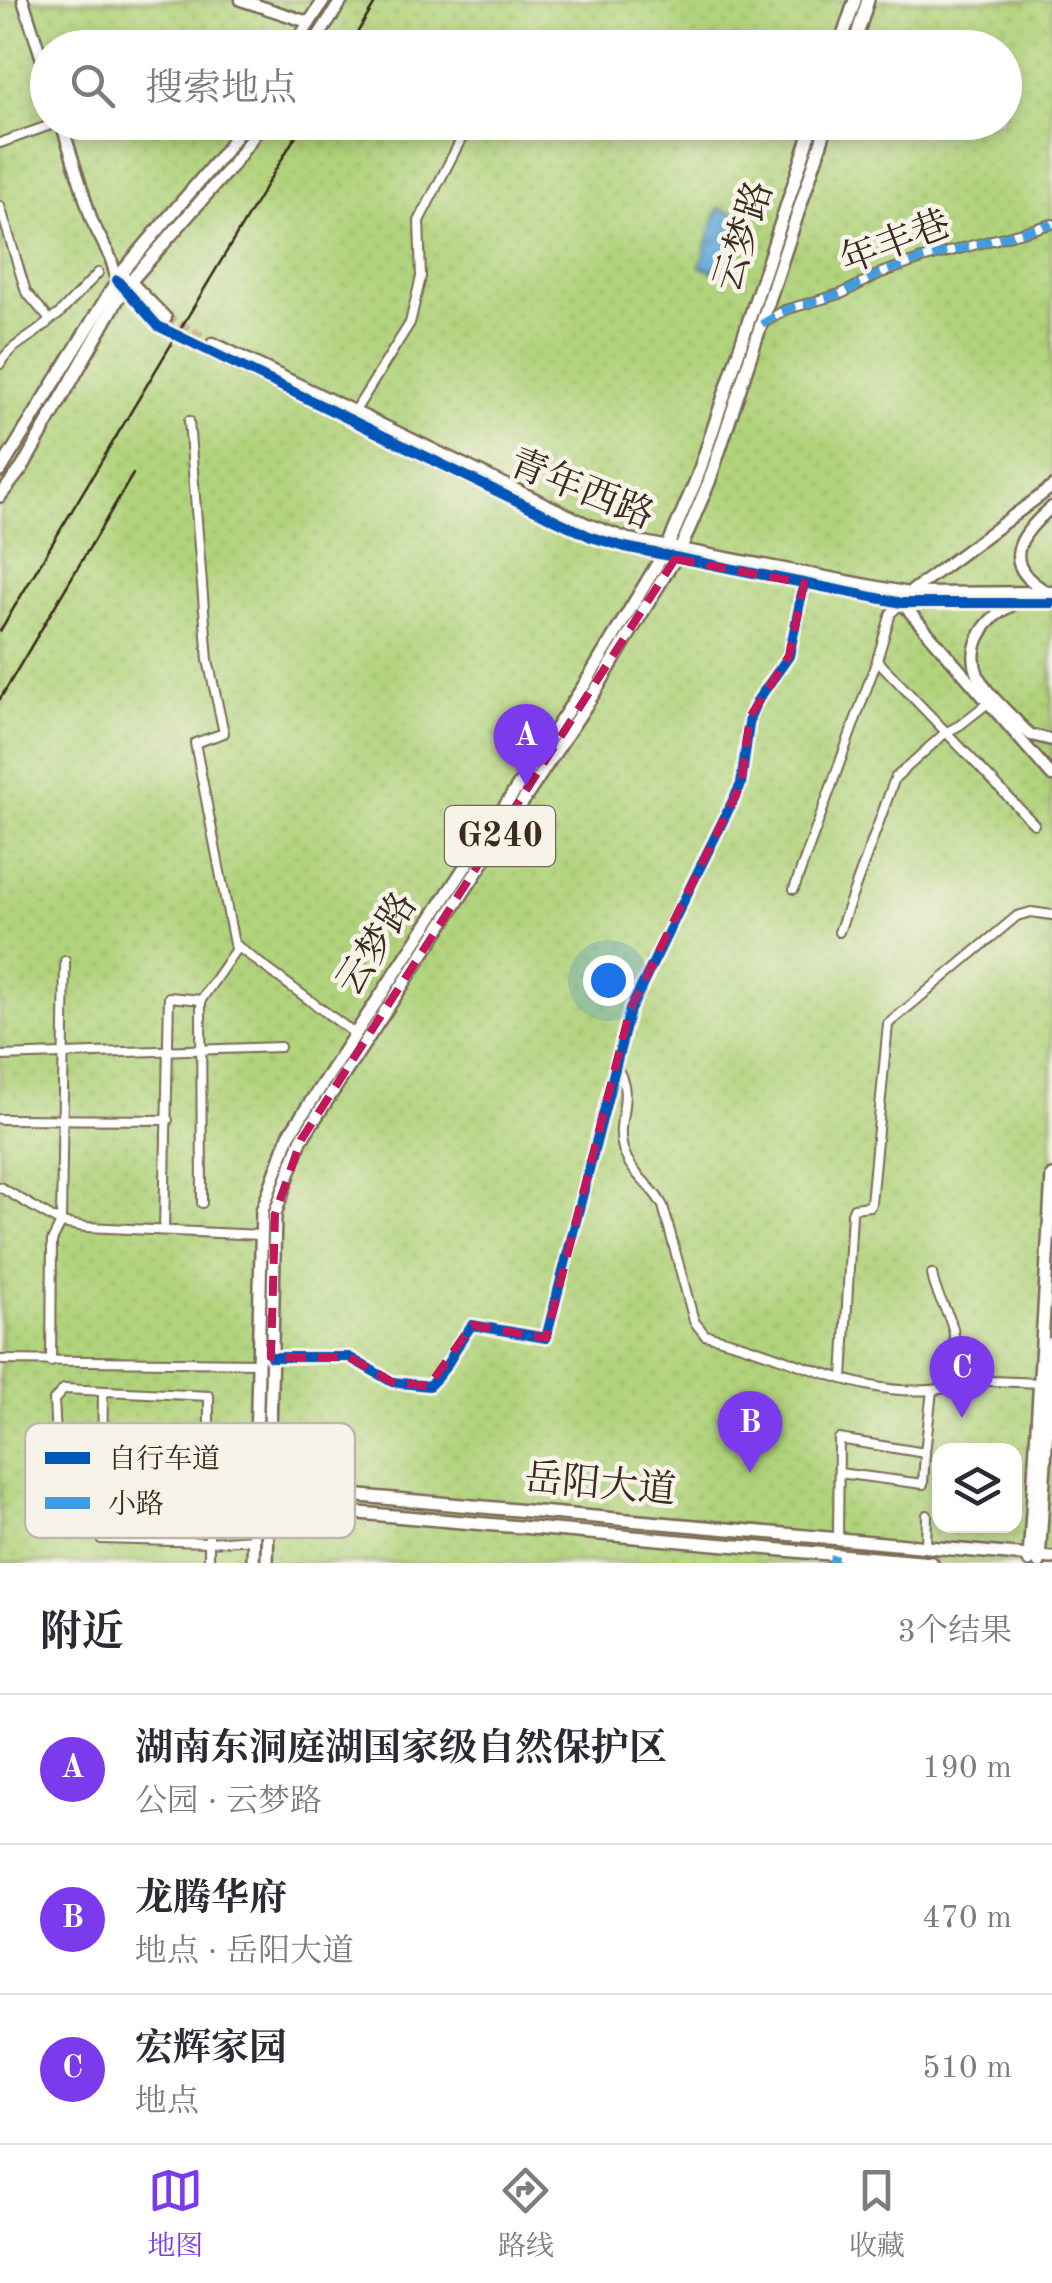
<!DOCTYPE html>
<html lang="zh">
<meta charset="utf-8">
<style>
:root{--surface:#fff;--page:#f7f7f7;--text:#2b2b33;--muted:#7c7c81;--line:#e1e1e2;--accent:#7c3aed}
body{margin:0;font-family:"Old Standard TT","Noto Serif SC",serif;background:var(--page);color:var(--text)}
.controls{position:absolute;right:30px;bottom:30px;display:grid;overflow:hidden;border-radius:20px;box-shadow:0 5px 15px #0003}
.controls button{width:90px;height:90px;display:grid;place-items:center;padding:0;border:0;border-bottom:2px solid var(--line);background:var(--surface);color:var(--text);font:50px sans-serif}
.you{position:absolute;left:608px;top:980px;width:35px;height:35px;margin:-25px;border:8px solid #fff;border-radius:50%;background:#1a73e8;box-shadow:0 0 0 15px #1a73e833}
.badge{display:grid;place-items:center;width:65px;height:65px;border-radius:50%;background:var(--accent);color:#fff;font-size:32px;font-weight:700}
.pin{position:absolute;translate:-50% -82px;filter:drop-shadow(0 2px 5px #0008)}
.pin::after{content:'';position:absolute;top:52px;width:35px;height:30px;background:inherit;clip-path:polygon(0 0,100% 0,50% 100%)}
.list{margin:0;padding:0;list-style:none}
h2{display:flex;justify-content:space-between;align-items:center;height:130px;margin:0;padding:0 40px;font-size:42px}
h2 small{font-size:32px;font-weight:400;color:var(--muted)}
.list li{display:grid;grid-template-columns:65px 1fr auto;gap:30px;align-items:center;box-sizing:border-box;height:150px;padding:0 40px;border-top:2px solid var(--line)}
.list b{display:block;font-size:38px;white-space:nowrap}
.list p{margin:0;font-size:32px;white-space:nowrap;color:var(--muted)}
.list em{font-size:32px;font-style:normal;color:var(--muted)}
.icon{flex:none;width:55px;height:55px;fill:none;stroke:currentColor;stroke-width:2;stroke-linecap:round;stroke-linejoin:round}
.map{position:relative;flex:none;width:1052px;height:1563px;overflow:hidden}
.search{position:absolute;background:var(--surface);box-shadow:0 5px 15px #0003;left:30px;right:30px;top:30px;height:110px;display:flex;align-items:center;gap:25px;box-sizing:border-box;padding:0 35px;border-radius:55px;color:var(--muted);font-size:38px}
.sheet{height:580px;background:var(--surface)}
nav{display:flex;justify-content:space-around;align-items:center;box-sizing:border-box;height:140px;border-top:2px solid var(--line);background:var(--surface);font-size:28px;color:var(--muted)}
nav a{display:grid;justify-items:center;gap:5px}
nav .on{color:var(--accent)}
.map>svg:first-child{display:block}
.park{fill:url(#park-dots);stroke:#767e4d;stroke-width:2.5;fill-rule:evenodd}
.water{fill:url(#water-waves);stroke:#506a7c;stroke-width:2.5}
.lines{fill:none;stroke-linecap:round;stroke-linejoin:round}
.secondary-tunnel{stroke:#cbb99c;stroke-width:10;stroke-dasharray:10 5;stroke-linecap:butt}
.minor-casing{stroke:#7a6955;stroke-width:12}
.secondary-casing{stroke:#7a6955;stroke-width:15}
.primary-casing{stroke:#7a6955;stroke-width:16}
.minor{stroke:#fff;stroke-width:8}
.secondary{stroke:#fff;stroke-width:10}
.primary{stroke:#fff;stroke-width:11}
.rail{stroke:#3b2a1e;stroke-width:2.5}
.quiet{stroke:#3f9ce0;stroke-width:8;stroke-dasharray:15 8;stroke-linecap:butt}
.cycleway-casing{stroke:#f7f3e8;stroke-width:16}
.cycleway{stroke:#0057b8;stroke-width:10}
.marked{fill:none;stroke:#c2185b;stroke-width:8;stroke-dasharray:20 12;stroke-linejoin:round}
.labels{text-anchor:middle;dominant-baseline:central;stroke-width:9;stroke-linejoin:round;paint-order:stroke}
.shield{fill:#f7f3e8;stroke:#73665b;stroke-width:2.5}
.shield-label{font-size:35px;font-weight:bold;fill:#3b2a1e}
.street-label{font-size:38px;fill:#3b2a1e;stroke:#f7f3e8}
.key{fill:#f7f3e8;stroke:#bfb7ab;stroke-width:2.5}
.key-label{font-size:28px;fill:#3b2a1e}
</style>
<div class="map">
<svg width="1052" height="1563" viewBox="0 0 1052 1563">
<defs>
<pattern id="park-dots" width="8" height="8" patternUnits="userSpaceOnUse" patternTransform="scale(2.5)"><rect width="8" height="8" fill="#b1d37c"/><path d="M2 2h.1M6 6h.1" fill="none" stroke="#99b56b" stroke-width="1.8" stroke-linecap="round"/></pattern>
<pattern id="water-waves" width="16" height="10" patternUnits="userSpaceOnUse" patternTransform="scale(2.5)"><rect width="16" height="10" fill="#64a9d9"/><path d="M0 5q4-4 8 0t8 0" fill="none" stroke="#548aaf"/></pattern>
</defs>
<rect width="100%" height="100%" fill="#f7f3e8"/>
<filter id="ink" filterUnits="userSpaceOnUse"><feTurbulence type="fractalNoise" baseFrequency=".01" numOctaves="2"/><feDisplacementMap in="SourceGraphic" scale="20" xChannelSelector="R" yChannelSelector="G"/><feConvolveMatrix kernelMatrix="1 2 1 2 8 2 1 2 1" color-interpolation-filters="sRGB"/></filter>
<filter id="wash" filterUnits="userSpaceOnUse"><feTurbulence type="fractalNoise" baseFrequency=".0048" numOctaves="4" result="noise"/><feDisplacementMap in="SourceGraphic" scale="40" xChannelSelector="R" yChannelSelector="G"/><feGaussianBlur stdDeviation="2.25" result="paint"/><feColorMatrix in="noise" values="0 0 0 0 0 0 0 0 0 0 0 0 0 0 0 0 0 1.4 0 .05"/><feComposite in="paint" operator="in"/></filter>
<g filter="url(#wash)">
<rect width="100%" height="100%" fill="#efddbb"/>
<path class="park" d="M0,0H1052V1563H0ZM48,48H1004V122H48ZM940,1450H1014V1526H940Z"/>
<path class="water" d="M718,208L748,218L727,277L700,267Z"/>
</g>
<g filter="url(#ink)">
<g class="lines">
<g class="secondary-tunnel">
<path d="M166,318L213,343"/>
<path d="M158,326L208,351"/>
</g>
<g class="minor-casing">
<g id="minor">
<path d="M0,143L59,122"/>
<path d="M0,206L26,292L50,320L58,315L98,273"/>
<path d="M762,324L785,310L843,293L881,273L922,259L1052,224"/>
<path d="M0,364C10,344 35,337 50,320"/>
<path d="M355,411L410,323L421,277L419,221L470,122"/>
<path d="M189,421L208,660L224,733L195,743L234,944L355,1034"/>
<path d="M877,660L1034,824"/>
<path d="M794,889L877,660L891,613L902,603"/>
<path d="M839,932L895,778L945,733L960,725L988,703"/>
<path d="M201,1000L202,1203"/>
<path d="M0,1056L280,1047"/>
<path d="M615,1065C637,1096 614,1118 623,1149C632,1177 651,1183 663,1206L694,1321L705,1335C787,1352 865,1405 952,1387L956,1381L965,1380L1040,1383"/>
<path d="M0,1119L168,1120"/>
<path d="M0,1187L61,1223L86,1227L262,1235"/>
<path d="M164,1230L169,997L201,1000L238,946"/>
<path d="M932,1274C936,1299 948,1308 953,1329C957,1347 954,1364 956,1381"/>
<path d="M271,1357H349L392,1382L429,1386C451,1365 454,1348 472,1325L546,1338L630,1010L741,784L750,717L757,701L789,656L804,583"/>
<path d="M0,1360L258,1363"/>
<path d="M51,1362L52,1241L61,1223L65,961"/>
<path d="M843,1379L852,1213L854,1208L870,1206L871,1203L888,1024L1017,916L1031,912L1052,915"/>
<path d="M103,1391L101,1539L209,1542L254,1539"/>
<path d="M56,1437L54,1400L64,1389L209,1396V1563"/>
<path d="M839,1473L923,1484L925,1453"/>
<path d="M838,1537L839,1439L925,1453L932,1390"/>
<path d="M926,1546L927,1515"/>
</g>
</g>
<g class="secondary-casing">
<g id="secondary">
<path d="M23,0L48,78"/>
<path d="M241,0L308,22"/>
<path d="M61,122L92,221L111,259L117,280L158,326"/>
<path d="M128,279L166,318"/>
<path d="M213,343L587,524L628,539L909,593L1052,592"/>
<path d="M208,351L591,537L625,547L902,603H1052"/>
<path d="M1046,591C998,564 1020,534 1052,507"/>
<path d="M909,593L1052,487"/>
<path d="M902,603L1052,776"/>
<path d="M1013,605C986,617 966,645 978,675C986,694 1010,713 1024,729L1031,735L1052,740"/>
</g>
</g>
<g class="primary-casing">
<g id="primary">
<path d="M293,48L324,0"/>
<path d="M311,48L342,0"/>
<path d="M839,48L855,0"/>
<path d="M853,48L868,0"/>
<path d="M0,471L123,271L225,151L245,122"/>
<path d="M0,496L22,468L123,290L234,163L263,122"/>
<path d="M269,1469L288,1487L305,1491L1052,1558"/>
<path d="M270,1532L285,1514L302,1508L932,1563"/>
<path d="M1029,1561L1052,1176"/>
<path d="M253,1563L262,1211L289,1135L585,684L667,548L697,478L814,122"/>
<path d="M267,1563L275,1214L301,1140L596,690L680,550L709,482L828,122"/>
<path d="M1039,1563L1052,1343"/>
</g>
</g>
<use href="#minor" class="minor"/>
<use href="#secondary" class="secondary"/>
<use href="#primary" class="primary"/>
<g class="rail">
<path d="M348,48L377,0"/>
<path d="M0,631L304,122"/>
<path d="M0,699L133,474"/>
</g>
<g class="quiet">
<path d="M762,324L785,310L843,293L881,273L922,259L1052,224"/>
<path d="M833,1563L834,1555"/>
</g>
<g class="cycleway-casing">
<g id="cycleway">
<path d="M117,280L158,326L591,537L625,547L902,603H1052"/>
<path d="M271,1357H349L392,1382L429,1386C451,1365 454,1348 472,1325L546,1338L630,1010L741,784L750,717L757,701L789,656L804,583"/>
</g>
</g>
<use href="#cycleway" class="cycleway"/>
</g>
</g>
<path class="marked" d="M675,559L804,583L789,656L750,717L741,784L630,1010L546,1338L472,1325L429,1386L392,1382L349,1357H271L275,1214L301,1140Z"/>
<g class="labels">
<rect class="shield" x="445" y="806" width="110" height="60" rx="8"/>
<g class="shield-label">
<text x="500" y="836">G240</text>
</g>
<g class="street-label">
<text transform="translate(745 237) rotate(-72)">云梦路</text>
<text transform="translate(896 244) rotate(-21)">年丰巷</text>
<text transform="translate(581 491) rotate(22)">青年西路</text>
<text transform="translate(378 945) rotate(-57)">云梦路</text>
<text transform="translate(600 1486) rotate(5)">岳阳大道</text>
</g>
</g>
<rect x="25" y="1423" width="330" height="115" rx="15" class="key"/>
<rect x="45" y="1452" width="45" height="12" fill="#0057b8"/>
<rect x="45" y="1497" width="45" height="12" fill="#3f9ce0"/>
<g class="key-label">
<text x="108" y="1468">自行车道</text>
<text x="108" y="1513">小路</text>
</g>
</svg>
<div class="controls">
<button><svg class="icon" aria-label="layers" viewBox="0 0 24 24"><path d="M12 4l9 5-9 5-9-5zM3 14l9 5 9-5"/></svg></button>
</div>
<div class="you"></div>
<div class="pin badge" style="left:526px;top:786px">A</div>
<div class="pin badge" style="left:750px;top:1473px">B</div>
<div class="pin badge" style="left:962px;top:1418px">C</div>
<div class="search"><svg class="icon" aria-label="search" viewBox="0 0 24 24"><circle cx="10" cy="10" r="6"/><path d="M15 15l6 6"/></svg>搜索地点</div>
</div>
<section class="sheet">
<h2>附近<small>3个结果</small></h2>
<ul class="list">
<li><span class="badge">A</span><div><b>湖南东洞庭湖国家级自然保护区</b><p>公园 · 云梦路</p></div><em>190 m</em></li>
<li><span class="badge">B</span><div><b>龙腾华府</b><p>地点 · 岳阳大道</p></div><em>470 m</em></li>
<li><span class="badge">C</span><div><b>宏辉家园</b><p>地点</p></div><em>510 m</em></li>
</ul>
</section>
<nav>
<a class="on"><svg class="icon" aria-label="map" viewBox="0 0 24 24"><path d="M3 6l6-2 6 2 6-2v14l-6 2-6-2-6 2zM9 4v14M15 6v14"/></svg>地图</a>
<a><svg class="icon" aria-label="directions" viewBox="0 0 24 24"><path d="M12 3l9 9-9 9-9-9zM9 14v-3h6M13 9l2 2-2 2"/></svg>路线</a>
<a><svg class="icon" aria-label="saved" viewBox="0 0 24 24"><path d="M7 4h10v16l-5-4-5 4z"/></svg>收藏</a>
</nav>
